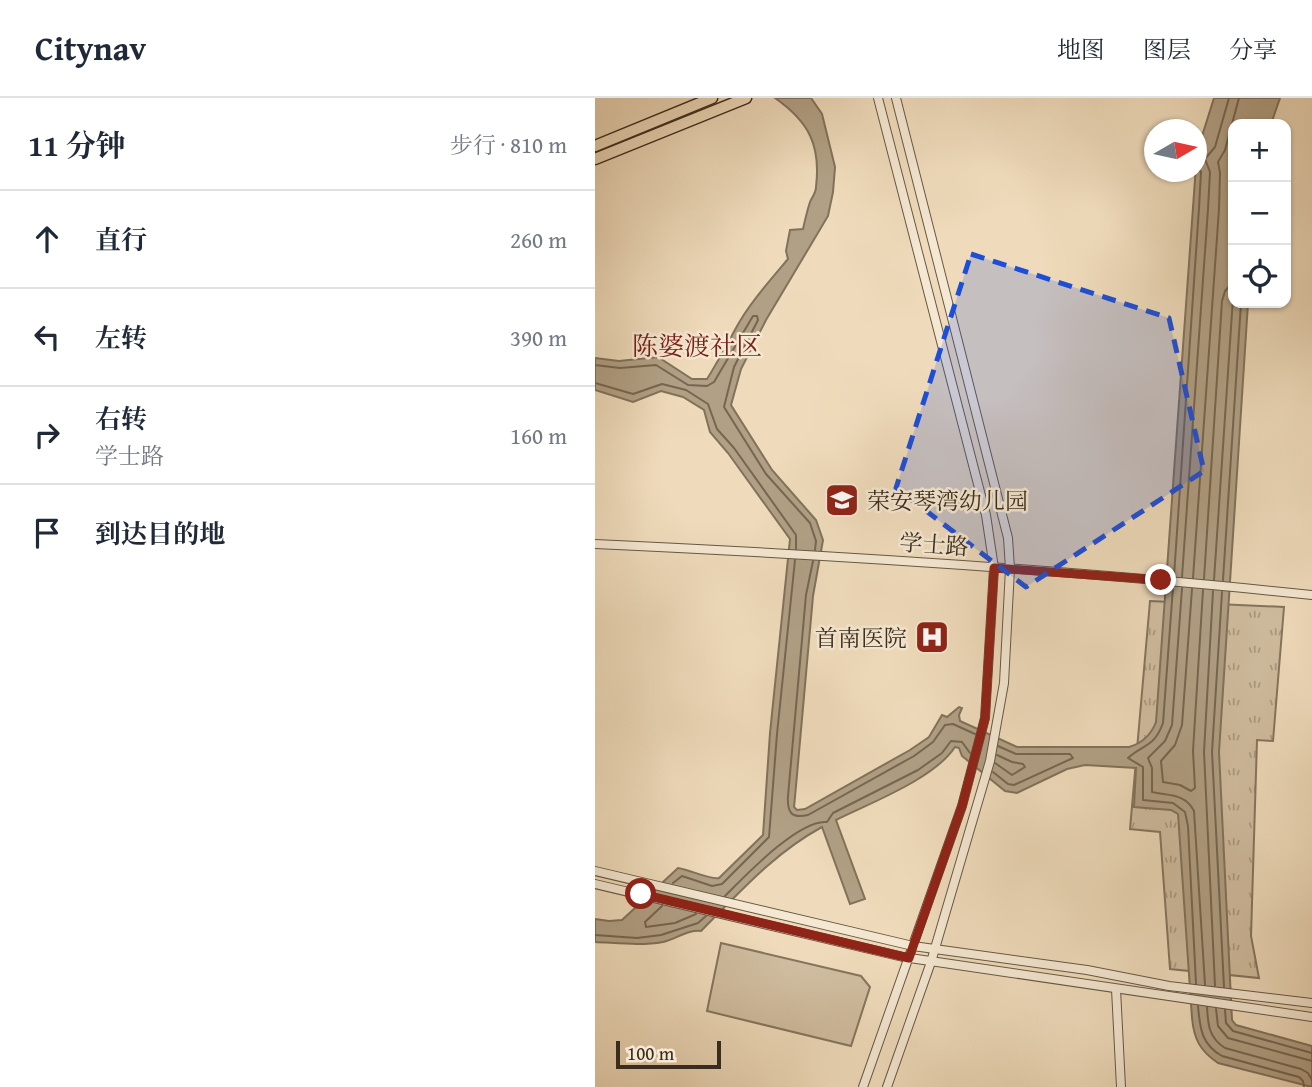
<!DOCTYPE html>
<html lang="zh">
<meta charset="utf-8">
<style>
:root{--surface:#fff;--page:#f6f6f7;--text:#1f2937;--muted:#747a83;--line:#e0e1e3}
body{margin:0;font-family:"Gentium Book Plus","Noto Serif SC",serif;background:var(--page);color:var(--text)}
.controls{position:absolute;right:21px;top:21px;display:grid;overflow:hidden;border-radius:14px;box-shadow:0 2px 5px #0004}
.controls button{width:63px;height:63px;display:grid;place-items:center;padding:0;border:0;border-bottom:2px solid var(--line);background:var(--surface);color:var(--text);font:35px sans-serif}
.compass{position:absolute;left:549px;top:21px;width:63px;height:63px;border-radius:50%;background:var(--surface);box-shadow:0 2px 5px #0004;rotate:81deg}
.scale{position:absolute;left:21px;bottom:18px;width:105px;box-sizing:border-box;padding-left:7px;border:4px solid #3a2d1d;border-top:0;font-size:19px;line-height:24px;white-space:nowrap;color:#3a2d1d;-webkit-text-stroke:5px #f5e8d3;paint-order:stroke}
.stop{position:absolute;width:21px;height:21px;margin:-16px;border:5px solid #8f2418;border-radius:50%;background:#fff}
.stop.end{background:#8f2418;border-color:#fff;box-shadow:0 2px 7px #0008}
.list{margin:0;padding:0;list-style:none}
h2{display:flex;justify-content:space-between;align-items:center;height:91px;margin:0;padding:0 28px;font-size:30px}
h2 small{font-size:23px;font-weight:400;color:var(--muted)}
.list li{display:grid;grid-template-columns:46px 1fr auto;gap:21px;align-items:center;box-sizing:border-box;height:98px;padding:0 28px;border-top:2px solid var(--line)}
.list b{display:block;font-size:26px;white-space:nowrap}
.list p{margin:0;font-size:23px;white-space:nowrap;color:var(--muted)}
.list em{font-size:23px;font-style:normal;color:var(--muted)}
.icon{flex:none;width:38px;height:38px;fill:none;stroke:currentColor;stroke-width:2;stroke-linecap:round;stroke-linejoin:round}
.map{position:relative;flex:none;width:717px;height:989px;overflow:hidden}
header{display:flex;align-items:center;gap:42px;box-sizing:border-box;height:98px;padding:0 35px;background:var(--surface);border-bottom:2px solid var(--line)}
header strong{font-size:33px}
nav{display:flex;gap:38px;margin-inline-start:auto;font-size:24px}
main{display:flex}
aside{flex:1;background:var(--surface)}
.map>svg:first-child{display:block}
.park{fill:url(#park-tufts);stroke:#85755e;stroke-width:2}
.pitch{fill:#d0bda0;stroke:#85755e;stroke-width:2}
.water{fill:#b1a085;stroke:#81725b;stroke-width:2}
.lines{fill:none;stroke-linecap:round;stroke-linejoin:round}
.shore{stroke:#766651;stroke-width:2}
.minor-casing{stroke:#675844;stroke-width:10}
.major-casing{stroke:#3a2d1d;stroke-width:13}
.minor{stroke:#f5e8d3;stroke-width:8}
.major{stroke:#efdbbb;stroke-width:10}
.route{stroke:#8f2418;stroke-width:9}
.marked{fill:#1d4ed8;fill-opacity:0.2;stroke:#1d4ed8;stroke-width:5;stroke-dasharray:14 9;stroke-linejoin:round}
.labels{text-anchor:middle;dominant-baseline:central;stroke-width:5;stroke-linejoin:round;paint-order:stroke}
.poi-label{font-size:23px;fill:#3a2d1d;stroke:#f5e8d3;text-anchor:start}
.street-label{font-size:23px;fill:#3a2d1d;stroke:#f5e8d3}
.quarter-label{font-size:26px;fill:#7a1f14;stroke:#f5e8d3}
</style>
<header>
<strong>Citynav</strong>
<nav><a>地图</a><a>图层</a><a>分享</a></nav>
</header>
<main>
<aside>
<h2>11 分钟<small>步行 · 810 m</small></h2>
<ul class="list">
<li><svg class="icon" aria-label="ahead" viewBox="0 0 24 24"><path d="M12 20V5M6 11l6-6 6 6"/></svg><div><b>直行</b></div><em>260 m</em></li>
<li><svg class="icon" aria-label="left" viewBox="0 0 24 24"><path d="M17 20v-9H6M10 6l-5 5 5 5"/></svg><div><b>左转</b></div><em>390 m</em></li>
<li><svg class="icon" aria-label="right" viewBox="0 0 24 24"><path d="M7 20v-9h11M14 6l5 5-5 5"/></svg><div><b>右转</b><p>学士路</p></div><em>160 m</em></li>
<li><svg class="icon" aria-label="arrive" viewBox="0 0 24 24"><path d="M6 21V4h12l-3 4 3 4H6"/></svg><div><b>到达目的地</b></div></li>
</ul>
</aside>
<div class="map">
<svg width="717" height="989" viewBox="0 0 717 989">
<defs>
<pattern id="park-tufts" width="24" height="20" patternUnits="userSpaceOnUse" patternTransform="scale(1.75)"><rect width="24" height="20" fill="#d0bda0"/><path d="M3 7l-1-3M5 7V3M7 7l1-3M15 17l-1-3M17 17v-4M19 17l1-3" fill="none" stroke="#aa9a82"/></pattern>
</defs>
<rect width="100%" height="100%" fill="#efdbbb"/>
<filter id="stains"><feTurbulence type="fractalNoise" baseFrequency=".00286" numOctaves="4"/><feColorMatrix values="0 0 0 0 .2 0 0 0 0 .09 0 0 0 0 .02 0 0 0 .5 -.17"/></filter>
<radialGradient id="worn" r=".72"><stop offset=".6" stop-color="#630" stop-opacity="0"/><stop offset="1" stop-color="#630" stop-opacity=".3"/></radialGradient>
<path class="park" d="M555,503L689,509L678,643L662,642L656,838L664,880L575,871L565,734L535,731Z"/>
<path class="pitch" d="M126,845L266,878L275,889L256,948L112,913Z"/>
<path class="water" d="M180,0H216L227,16L240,69L238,94L233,118L171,222L146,271L136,307L177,372L221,422L228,442L218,498L200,699L199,709L202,712L210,711L315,652L334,639L347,617L352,619L364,609L367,610L364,617L365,623L422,649H534C548,645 556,637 561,624L602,54L619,0H685L676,26H638V205H653L624,654L637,922L641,927L717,948V989L623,965C605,953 599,941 597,920L583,716L576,712L539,709L541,670L490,667L472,671L422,695L410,693L367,658L364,650L360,649C339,681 275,705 241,722L270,801L255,806L227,729C179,755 144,795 106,833C94,831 81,841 68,844C46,848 23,845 0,844V821L14,823L27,822L83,770C96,772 115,782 124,780L168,737L175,635L195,441L133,355L115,334L109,312L88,299L66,293L38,304L0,292V260L24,263L63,259L97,281H112C124,262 134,242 145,223C158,201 176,181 193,161L191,153L195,132L208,131C210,122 212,113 215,104C217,99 221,95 221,89C226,47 214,24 180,0Z"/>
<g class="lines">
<g class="shore">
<path d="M0,267L25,270L61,267L93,287L112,288L119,284L158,218H162L163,222L139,269L129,309L171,376L215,425L221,443L220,452"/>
<path d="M0,285L38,296L67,286L91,292L113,306L122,331L139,350L201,437V451"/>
<path d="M218,463L211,497L193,698C192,714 196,721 213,717L319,658L338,644L350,627L358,626L380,636"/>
<path d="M579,478L604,110L606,74L601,68"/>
<path d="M587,479L613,111L615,74L610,61L620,49L634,0"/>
<path d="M598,480L624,111L625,75L623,64L630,52L644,0"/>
<path d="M609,481L627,203L630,193L638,184"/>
<path d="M619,482L638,200"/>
<path d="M628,482L646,205"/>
<path d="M578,489L568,625C559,650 548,646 533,660L548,669V702L578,705L590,714L593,728L601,886"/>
<path d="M587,490L577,627L570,643L553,660L557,670V694C573,698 590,695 599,713L610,887"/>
<path d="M597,491L587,627L580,647L566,663L568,684L585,687L596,693L600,690L598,653L608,492"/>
<path d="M618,493L609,654L620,888"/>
<path d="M627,494L617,654L629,889"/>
<path d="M400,665L417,677L430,669L428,666L417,664L402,657"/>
<path d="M398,674L413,686L419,687L478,660L475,656H421L403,648"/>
<path d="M78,785L87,778L117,788L127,786L174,739L182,636L200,462"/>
<path d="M130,798C150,778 204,721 232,724L238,715L323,672L347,655L356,643L367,644L375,655"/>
<path d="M67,808L50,824L51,829L80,825L101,816"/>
<path d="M0,837L42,840L66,837L103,825L111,818"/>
<path d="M603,908C605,930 606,946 627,958L704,979L708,983L709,989"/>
<path d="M612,909C613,927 614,940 630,950L706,971L713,975L717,982"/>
<path d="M621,911L623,928L633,940L717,963"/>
<path d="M630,912L631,925L638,933L717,955"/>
</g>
<g class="minor-casing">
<g id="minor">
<path d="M0,446C239,457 479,472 717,497"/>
<path d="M0,773L318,848L492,872L574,888L717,905"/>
<path d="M0,786L308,859L717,919"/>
<path d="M521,891L526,989"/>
<path d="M268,989L367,708L390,620L399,470L391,417L283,0"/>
<path d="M292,989L336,864L395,663L409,585L415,471L413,440L301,0"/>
</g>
</g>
<g class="major-casing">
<g id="major">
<path d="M0,48L117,0"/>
<path d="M0,61L151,0"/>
</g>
</g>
<use href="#minor" class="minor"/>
<use href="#major" class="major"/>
</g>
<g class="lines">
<path class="route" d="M46,796L314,860L367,708L390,620L399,470L566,482"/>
</g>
<path class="marked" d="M376,156L574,220L609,373L431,489L301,390Z"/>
<defs>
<g id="school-square" transform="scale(1.75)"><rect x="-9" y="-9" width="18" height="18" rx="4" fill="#8f2418" stroke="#f5e8d3"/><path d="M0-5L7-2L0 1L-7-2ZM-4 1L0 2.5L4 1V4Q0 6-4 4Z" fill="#fff"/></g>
<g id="hospital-square" transform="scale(1.75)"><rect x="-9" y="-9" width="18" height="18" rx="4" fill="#8f2418" stroke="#f5e8d3"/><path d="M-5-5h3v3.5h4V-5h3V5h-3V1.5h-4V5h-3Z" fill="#fff"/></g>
</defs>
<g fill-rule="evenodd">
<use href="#school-square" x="247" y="402"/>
<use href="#hospital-square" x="337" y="539"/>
</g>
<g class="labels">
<g class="poi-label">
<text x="272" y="402">荣安琴湾幼儿园</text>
<text x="312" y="539" text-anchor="end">首南医院</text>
</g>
<g class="street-label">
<text transform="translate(339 446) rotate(4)">学士路</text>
</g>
<g class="quarter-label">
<text x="102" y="247">陈婆渡社区</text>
</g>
</g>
<rect width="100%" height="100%" filter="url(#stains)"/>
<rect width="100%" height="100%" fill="url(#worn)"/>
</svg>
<div class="controls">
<button>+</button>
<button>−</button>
<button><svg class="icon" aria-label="locate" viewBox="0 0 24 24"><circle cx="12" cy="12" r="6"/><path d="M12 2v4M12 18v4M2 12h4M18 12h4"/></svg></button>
</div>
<svg class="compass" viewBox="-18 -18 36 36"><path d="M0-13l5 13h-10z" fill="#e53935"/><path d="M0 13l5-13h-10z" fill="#747a83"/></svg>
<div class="scale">100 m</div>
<div class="stop" style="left:46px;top:796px"></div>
<div class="stop end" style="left:566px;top:482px"></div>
</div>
</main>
